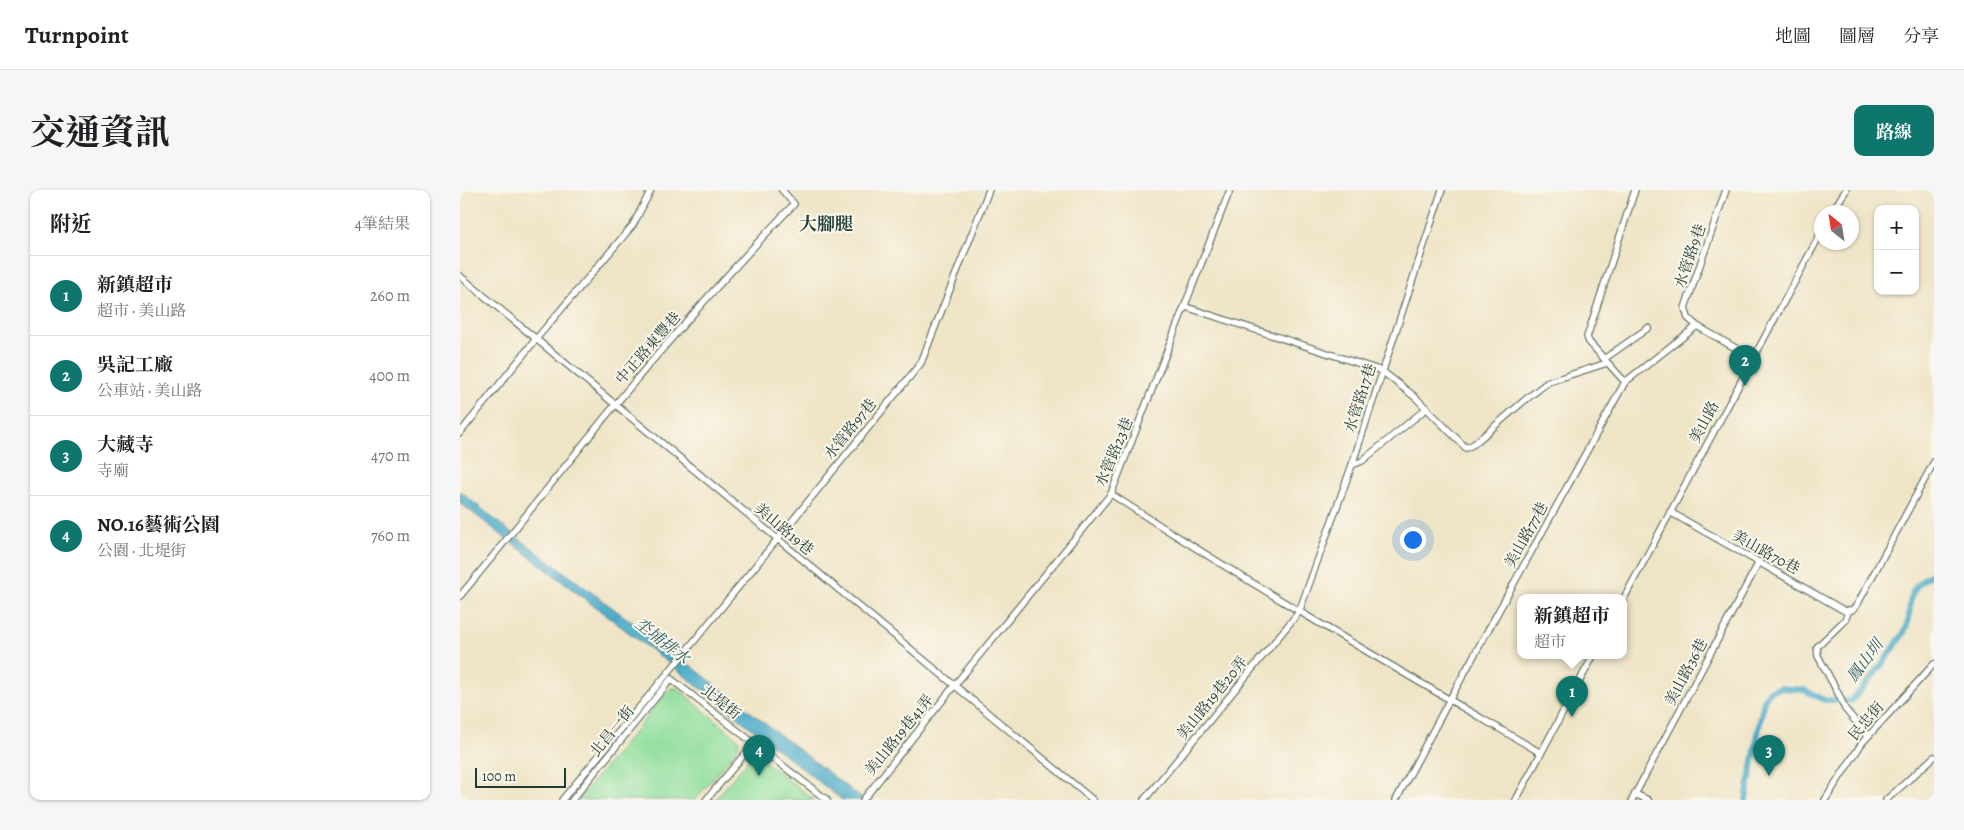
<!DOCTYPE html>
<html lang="zh-TW">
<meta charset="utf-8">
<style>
:root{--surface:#fff;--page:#f6f6f6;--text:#202124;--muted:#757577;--line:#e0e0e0;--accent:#0f766e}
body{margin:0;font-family:Alegreya,"Noto Serif TC",serif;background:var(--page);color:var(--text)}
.controls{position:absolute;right:15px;top:15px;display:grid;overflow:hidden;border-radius:10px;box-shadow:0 1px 4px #0004}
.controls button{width:45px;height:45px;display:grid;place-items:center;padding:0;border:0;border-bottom:1px solid var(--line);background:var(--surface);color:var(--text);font:25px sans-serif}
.compass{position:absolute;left:1354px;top:15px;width:45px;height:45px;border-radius:50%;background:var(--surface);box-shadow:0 1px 4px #0004;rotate:330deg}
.scale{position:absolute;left:15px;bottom:12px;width:91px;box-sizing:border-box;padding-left:5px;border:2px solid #1f3d34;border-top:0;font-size:14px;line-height:18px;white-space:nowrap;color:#1f3d34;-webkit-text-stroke:4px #fbf7ec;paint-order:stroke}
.you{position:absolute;left:952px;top:349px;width:18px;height:18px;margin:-12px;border:4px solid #fff;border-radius:50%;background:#1a73e8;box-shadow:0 0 0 8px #1a73e833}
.badge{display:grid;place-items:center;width:32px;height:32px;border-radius:50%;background:var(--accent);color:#fff;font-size:16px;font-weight:700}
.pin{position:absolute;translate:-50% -41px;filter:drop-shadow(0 1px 2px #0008)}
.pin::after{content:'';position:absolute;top:26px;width:18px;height:15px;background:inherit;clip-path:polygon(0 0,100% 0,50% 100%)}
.popup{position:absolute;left:1057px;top:404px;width:110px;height:65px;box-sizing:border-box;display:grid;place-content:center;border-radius:10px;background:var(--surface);filter:drop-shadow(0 1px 4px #0005);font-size:16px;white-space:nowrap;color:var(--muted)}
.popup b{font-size:19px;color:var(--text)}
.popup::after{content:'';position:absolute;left:50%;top:100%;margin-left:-10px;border:10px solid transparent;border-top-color:var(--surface)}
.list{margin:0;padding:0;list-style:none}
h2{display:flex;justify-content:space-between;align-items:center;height:65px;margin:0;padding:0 20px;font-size:21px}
h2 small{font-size:16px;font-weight:400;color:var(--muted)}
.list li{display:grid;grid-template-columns:32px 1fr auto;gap:15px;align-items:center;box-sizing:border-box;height:80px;padding:0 20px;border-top:1px solid var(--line)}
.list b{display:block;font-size:19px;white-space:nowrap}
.list p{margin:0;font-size:16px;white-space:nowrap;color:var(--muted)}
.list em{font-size:16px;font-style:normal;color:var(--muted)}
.map{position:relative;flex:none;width:1474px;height:610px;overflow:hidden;border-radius:10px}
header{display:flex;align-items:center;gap:30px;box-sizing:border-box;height:70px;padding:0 25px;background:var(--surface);border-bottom:1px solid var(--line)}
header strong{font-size:24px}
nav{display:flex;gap:28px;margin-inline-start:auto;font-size:18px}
.intro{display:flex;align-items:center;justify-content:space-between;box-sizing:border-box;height:120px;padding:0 30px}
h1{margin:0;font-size:35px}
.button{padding:12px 22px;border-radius:10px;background:var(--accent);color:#fff;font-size:18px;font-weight:700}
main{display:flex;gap:30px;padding:0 30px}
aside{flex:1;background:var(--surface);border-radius:10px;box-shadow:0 1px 4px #0004}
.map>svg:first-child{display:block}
.green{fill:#8fde9d;stroke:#578e68}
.water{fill:#49aac8;stroke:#34747e}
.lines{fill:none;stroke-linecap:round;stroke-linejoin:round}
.canal{stroke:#49aac8;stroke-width:6}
.minor-casing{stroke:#687767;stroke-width:8}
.minor{stroke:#fff;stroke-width:5.5}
.labels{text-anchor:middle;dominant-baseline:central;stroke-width:4;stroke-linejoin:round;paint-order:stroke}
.street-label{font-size:15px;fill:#1f3d34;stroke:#fbf7ec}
.water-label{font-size:16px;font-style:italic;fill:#2c5e60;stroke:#fbf7ec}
.quarter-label{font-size:18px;font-weight:bold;fill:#1f3d34;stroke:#fbf7ec}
</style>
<header>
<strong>Turnpoint</strong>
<nav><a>地圖</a><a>圖層</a><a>分享</a></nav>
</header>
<div class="intro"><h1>交通資訊</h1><a class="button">路線</a></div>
<main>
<aside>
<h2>附近<small>4筆結果</small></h2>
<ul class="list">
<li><span class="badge">1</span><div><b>新鎮超市</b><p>超市 · 美山路</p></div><em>260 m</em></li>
<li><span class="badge">2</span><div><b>吳記工廠</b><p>公車站 · 美山路</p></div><em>400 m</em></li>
<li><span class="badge">3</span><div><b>大藏寺</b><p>寺廟</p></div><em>470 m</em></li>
<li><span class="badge">4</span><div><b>NO.16藝術公園</b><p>公園 · 北堤街</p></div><em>760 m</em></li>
</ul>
</aside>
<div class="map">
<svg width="1474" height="610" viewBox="0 0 1474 610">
<rect width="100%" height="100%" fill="#fbf7ec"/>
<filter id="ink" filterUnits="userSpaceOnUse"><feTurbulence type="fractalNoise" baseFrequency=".02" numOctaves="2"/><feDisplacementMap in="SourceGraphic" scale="10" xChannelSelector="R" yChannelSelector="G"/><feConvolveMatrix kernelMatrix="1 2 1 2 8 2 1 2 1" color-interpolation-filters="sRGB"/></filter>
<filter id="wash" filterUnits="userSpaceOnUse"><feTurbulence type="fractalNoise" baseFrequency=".0096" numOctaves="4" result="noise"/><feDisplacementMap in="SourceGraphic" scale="20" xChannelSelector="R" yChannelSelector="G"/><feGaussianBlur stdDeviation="1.12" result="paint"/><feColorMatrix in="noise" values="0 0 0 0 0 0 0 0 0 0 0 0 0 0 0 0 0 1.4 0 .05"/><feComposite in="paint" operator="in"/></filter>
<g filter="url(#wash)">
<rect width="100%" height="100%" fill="#efe4c6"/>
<g class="green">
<path d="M211,498H217L279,550L278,558L235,610H118Z"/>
<path d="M294,563L354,610H255Z"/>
</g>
<path class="water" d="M0,301L54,345L225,471L404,610H382L216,479L0,313Z"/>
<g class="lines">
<path class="canal" d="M1286,610L1304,510L1310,501L1321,498L1344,500L1364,510L1391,511C1410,491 1428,468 1443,444C1458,420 1437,403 1474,383"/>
</g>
</g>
<g filter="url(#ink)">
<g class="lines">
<g class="minor-casing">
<g id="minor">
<path d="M1372,22L1386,0"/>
<path d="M0,86L633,610"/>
<path d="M726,117L922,181L955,207L1006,258L1014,254L1065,210L1088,192L1147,173"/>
<path d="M1237,136L1228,128L1225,118L1266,0"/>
<path d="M1144,169L1188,138"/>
<path d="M1165,192L1237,136L1293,168"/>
<path d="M0,243L76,149L173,35L191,0"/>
<path d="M892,275L902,271L967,218"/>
<path d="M651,304C792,396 937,479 1081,563"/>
<path d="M1210,322L1385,421L1392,420L1397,415L1474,272"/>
<path d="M0,406C53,343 103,278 155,215C212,146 272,79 334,14L322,0"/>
<path d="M1163,410L1362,41"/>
<path d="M1389,420L1385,430L1357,457L1358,466L1379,505L1385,519L1408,546"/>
<path d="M1175,604L1188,610"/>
<path d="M102,610L222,466L461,173L529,0"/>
<path d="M112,610L211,489L367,610"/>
<path d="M246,610L294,553"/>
<path d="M403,610L494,496L651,304L770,0"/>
<path d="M684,610L839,422L892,275L982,0"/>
<path d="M936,610L990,509L1165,192L1129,152L1127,147L1175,0"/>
<path d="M1056,610L1133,466"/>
<path d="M1172,610L1299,372"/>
<path d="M1365,610L1402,553L1474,474"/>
<path d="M1426,610L1474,567"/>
</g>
</g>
<use href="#minor" class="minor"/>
</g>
</g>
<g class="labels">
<g class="street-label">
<text transform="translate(1230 66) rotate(-71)">水管路9巷</text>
<text transform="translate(188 158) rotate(-49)">中正路東豐巷</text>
<text transform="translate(900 208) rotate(-72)">水管路17巷</text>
<text transform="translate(1244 232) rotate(-62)">美山路</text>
<text transform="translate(390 239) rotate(-51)">水管路97巷</text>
<text transform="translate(654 262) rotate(-67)">水管路23巷</text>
<text transform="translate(324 339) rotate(40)">美山路19巷</text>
<text transform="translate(1066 345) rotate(-61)">美山路77巷</text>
<text transform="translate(1306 362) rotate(29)">美山路70巷</text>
<text transform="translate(1226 482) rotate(-62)">美山路36巷</text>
<text transform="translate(752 508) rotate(-51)">美山路19巷20弄</text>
<text transform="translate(261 512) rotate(38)">北堤街</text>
<text transform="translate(1406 531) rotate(-50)">民忠街</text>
<text transform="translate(152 541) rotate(-51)">北昌一街</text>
<text transform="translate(439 545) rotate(-51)">美山路19巷41弄</text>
</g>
<g class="water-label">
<text transform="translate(202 451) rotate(38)">坔埔排水</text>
<text transform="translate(1405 471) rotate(-53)">鳳山圳</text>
</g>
<g class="quarter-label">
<text x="366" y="34">大腳腿</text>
</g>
</g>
</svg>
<div class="controls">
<button>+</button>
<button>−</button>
</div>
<svg class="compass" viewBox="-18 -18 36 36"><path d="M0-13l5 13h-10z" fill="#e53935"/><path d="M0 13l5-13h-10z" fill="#757577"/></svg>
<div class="scale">100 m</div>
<div class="you"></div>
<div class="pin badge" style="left:1112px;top:527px">1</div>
<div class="popup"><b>新鎮超市</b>超市</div>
<div class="pin badge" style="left:1285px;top:196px">2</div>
<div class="pin badge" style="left:1309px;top:586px">3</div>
<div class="pin badge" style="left:299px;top:586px">4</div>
</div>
</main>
